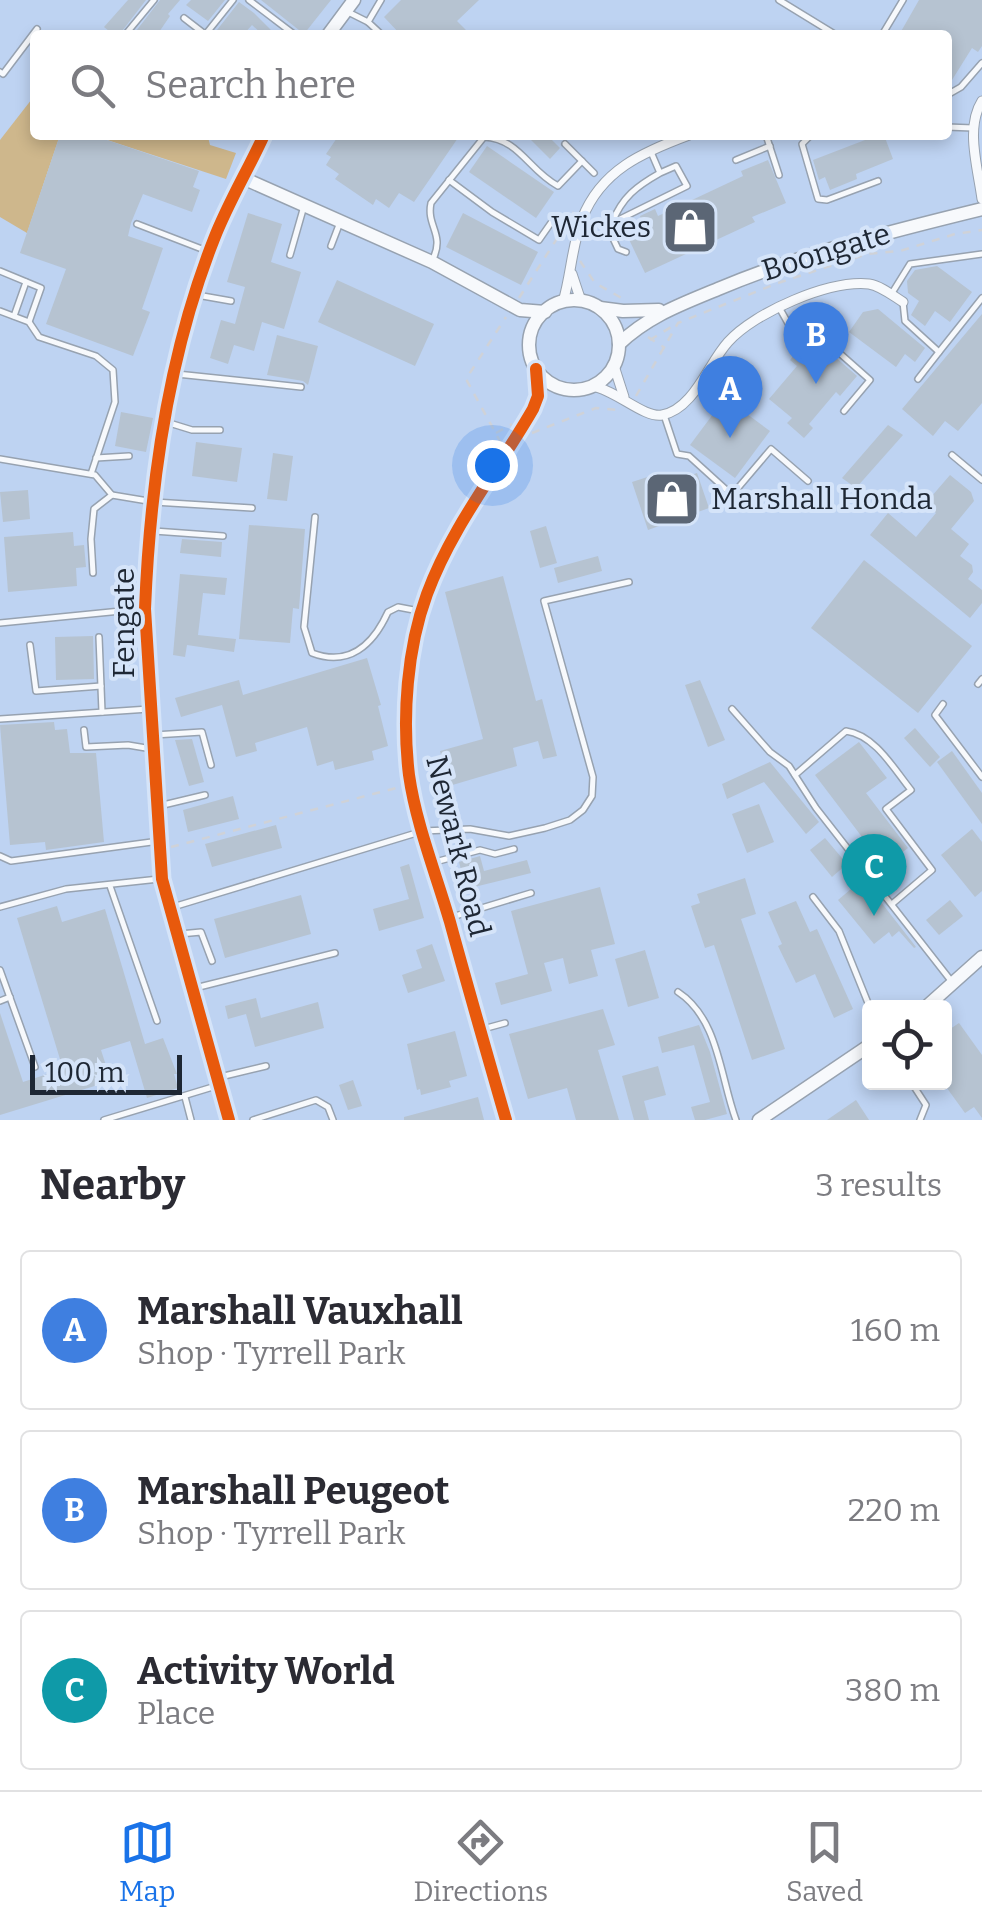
<!DOCTYPE html>
<meta charset="utf-8">
<style>
:root{--surface:#fff;--page:#f2f2f3;--text:#2b2b33;--muted:#7c7c81;--line:#e1e1e2;--accent:#1a73e8}
body{margin:0;font-family:Bitter,serif;background:var(--page);color:var(--text)}
.controls{position:absolute;right:30px;bottom:30px;display:grid;overflow:hidden;border-radius:10px;box-shadow:0 5px 15px #0003}
.controls button{width:90px;height:90px;display:grid;place-items:center;padding:0;border:0;border-bottom:2px solid var(--line);background:var(--surface);color:var(--text);font:50px sans-serif}
.scale{position:absolute;left:30px;bottom:25px;width:152px;box-sizing:border-box;padding-left:10px;border:5px solid #1e2734;border-top:0;font-size:28px;line-height:35px;white-space:nowrap;color:#1e2734;-webkit-text-stroke:8px #d5e4f9;paint-order:stroke}
.you{position:absolute;left:492px;top:465px;width:35px;height:35px;margin:-25px;border:8px solid #fff;border-radius:50%;background:#1a73e8;box-shadow:0 0 0 15px #1a73e833}
.badge{display:grid;place-items:center;width:65px;height:65px;border-radius:50%;background:var(--accent);color:#fff;font-size:32px;font-weight:700}
.pin{position:absolute;translate:-50% -82px;filter:drop-shadow(0 2px 5px #0008)}
.pin::after{content:'';position:absolute;top:52px;width:35px;height:30px;background:inherit;clip-path:polygon(0 0,100% 0,50% 100%)}
.list{margin:0;padding:0;list-style:none}
h2{display:flex;justify-content:space-between;align-items:center;height:130px;margin:0;padding:0 40px;font-size:42px}
h2 small{font-size:32px;font-weight:400;color:var(--muted)}
.list li{display:grid;grid-template-columns:65px 1fr auto;gap:30px;align-items:center;box-sizing:border-box;height:160px;margin:0 20px 20px;padding:0 20px;border:2px solid var(--line);border-radius:10px}
.list b{display:block;font-size:38px;white-space:nowrap}
.list p{margin:0;font-size:32px;white-space:nowrap;color:var(--muted)}
.list em{font-size:32px;font-style:normal;color:var(--muted)}
.icon{flex:none;width:55px;height:55px;fill:none;stroke:currentColor;stroke-width:2;stroke-linecap:round;stroke-linejoin:round}
.map{position:relative;flex:none;width:982px;height:1120px;overflow:hidden}
.search{position:absolute;background:var(--surface);box-shadow:0 5px 15px #0003;left:30px;right:30px;top:30px;height:110px;display:flex;align-items:center;gap:25px;box-sizing:border-box;padding:0 35px;border-radius:10px;color:var(--muted);font-size:38px}
.sheet{height:670px;background:var(--surface)}
nav{display:flex;justify-content:space-around;align-items:center;box-sizing:border-box;height:140px;border-top:2px solid var(--line);background:var(--surface);font-size:28px;color:var(--muted)}
nav a{display:grid;justify-items:center;gap:5px}
nav .on{color:var(--accent)}
.map>svg:first-child{display:block}
.built{fill:#bed3f2;fill-rule:evenodd}
.green{fill:#ceb78c}
.building{fill:#b6c3d1}
.lines{fill:none;stroke-linecap:round;stroke-linejoin:round}
.lane-casing{stroke:#97a2b0;stroke-width:8}
.street-casing{stroke:#97a2b0;stroke-width:11}
.secondary-casing{stroke:#97a2b0;stroke-width:15}
.path{stroke:#cfd2d8;stroke-width:2.5;stroke-dasharray:8 8;stroke-linecap:butt}
.lane{stroke:#f7f9fc;stroke-width:5}
.street{stroke:#f7f9fc;stroke-width:9}
.secondary{stroke:#f7f9fc;stroke-width:12}
.cycleway-casing{stroke:#d5e4f9;stroke-width:19}
.cycleway{stroke:#e8590c;stroke-width:12}
.labels{text-anchor:middle;dominant-baseline:central;stroke-width:8;stroke-linejoin:round;paint-order:stroke}
.poi-label{font-size:30px;fill:#1e2734;stroke:#d5e4f9;text-anchor:end}
.street-label{font-size:30px;fill:#1e2734;stroke:#d5e4f9}
</style>
<div class="map">
<svg width="982" height="1120" viewBox="0 0 982 1120">
<rect width="100%" height="100%" fill="#ccdaed"/>
<path class="built" d="M0,0H982V1120H0ZM35,35H947V135H35ZM870,1008H944V1082H870Z"/>
<g class="green">
<path d="M35,95V135H60L27,233L0,217V140Z"/>
<path d="M92,135H200L208,137L210,145L236,153L226,179Z"/>
</g>
<g class="building">
<path d="M128,0H146L119,35H114L104,27Z"/>
<path d="M160,0H180L168,14L170,16L157,35H133Z"/>
<path d="M191,0H225L208,21L186,5Z"/>
<path d="M261,0H331L304,34Z"/>
<path d="M401,0H479L457,21L471,35H401L384,17Z"/>
<path d="M919,0H982V46L978,52L972,48L947,88V35H899Z"/>
<path d="M239,2L254,13L276,35H263L252,25L243,35H222L217,30Z"/>
<path d="M60,135H92L199,171L193,187L200,190L192,212L143,194L131,223L128,236L163,248L142,309L150,312L133,356L46,324L66,269L20,253Z"/>
<path d="M339,135H460L414,202L399,193L389,208L376,199L373,205L335,179L339,174L326,165L331,157L326,154Z"/>
<path d="M526,135H547L560,148L550,159Z"/>
<path d="M878,135H884L893,159L856,174L857,179L830,190L825,177L819,180L813,160Z"/>
<path d="M487,146L554,192L536,218L469,172Z"/>
<path d="M768,160L786,203L752,217L755,222L645,273L625,231L642,223L640,216L655,209L658,216L743,176L741,171Z"/>
<path d="M248,213L282,224L271,262L301,272L284,329L262,322L254,351L234,345L228,364L210,358L221,320L235,324L245,287L227,282Z"/>
<path d="M463,213L538,252L521,285L446,247Z"/>
<path d="M937,266L972,292L950,322L935,311L925,326L911,315L919,301L908,293L907,281L915,270Z"/>
<path d="M337,280L434,324L415,366L318,322Z"/>
<path d="M878,309L925,348L915,362L905,354L896,367L849,332L863,312Z"/>
<path d="M982,314V403L958,431L945,421L933,436L902,409Z"/>
<path d="M277,335L318,346L308,385L303,381L267,375Z"/>
<path d="M811,336L857,376L840,396L836,392L809,424L813,428L804,438L787,423L792,418L769,399L797,366L790,360Z"/>
<path d="M725,398L770,431L735,478L690,445Z"/>
<path d="M121,412L153,418L146,452L115,446Z"/>
<path d="M888,425L903,435L856,488L842,478Z"/>
<path d="M196,442L242,448L237,482L192,476Z"/>
<path d="M273,453L293,456L287,501L267,499Z"/>
<path d="M663,472L667,483L697,473L709,508L648,530L632,482Z"/>
<path d="M950,475L971,492L974,501L951,529L969,544L960,556L972,565L973,572L968,579L982,590V603L970,618L870,535L888,513L916,537L936,513L925,504Z"/>
<path d="M28,490L30,519L3,522L0,492Z"/>
<path d="M249,525L305,529L299,609L293,608L290,643L239,639Z"/>
<path d="M546,526L557,563L540,568L530,531Z"/>
<path d="M73,532L74,546L84,545L86,567L76,568L77,586L8,592L4,537Z"/>
<path d="M182,539L222,542L221,557L180,553Z"/>
<path d="M598,556L602,571L558,583L554,568Z"/>
<path d="M864,560L972,646L918,713L811,628Z"/>
<path d="M180,574L227,578L225,595L203,593L198,635L236,639L234,652L187,645L185,657L173,655Z"/>
<path d="M503,576L536,701L542,699L557,756L543,759L538,741L513,748L517,766L449,786L440,751L483,739L445,592Z"/>
<path d="M93,636L94,679L56,680L55,637Z"/>
<path d="M367,658L381,705L378,706L388,746L372,751L374,760L335,770L333,761L317,766L307,727L255,743L257,751L236,757L222,705L181,717L175,698L239,680L243,695Z"/>
<path d="M700,680L725,740L708,747L685,685Z"/>
<path d="M54,722L55,730L67,729L70,753H96L104,842L46,850L45,842L10,845L0,725Z"/>
<path d="M915,728L940,757L930,767L904,738Z"/>
<path d="M192,739L204,782L189,786L175,740Z"/>
<path d="M859,742L887,778L866,793L908,848L884,866L815,775Z"/>
<path d="M952,751L982,793V824L937,762Z"/>
<path d="M770,762L819,822L806,834L764,782L727,799L722,784Z"/>
<path d="M233,796L239,819L188,832L183,810Z"/>
<path d="M759,804L774,842L747,853L732,814Z"/>
<path d="M276,825L282,848L212,867L205,844Z"/>
<path d="M972,829L982,842V891L975,897L941,855Z"/>
<path d="M825,838L847,864L832,877L810,850Z"/>
<path d="M480,856L484,871L527,860L531,873L466,889L459,862Z"/>
<path d="M409,864L424,918L379,931L373,909L409,899L400,867Z"/>
<path d="M745,878L756,914L741,919L785,1049L752,1060L714,945L705,948L691,906L700,903L697,894Z"/>
<path d="M863,879L916,947L914,948L899,931L892,937L889,932L874,944L838,900Z"/>
<path d="M600,887L615,944L591,950L598,976L569,984L563,958L544,963L552,991L501,1005L495,983L528,974L511,911Z"/>
<path d="M301,895L311,934L225,958L214,919Z"/>
<path d="M950,900L963,916L939,935L926,920Z"/>
<path d="M796,901L810,932L817,929L853,1009L834,1018L815,974L796,983L778,946L782,944L768,912Z"/>
<path d="M57,906L62,922L105,909L145,1044L163,1038L177,1074H174L178,1088L147,1098L130,1041L101,1050L111,1081L0,1115V1013L23,1082L63,1069L17,918Z"/>
<path d="M432,944L445,981L408,993L402,975L422,968L416,950Z"/>
<path d="M645,950L659,998L628,1007L615,959Z"/>
<path d="M256,998L261,1018L318,1002L324,1028L255,1047L246,1014L228,1019L225,1006Z"/>
<path d="M603,1009L615,1045L598,1050L619,1120H576L567,1088L528,1099L509,1034Z"/>
<path d="M959,1023L982,1055V1118L974,1107L965,1113L944,1084V1033Z"/>
<path d="M699,1025L710,1052L727,1114L705,1120H695L691,1107L710,1102L694,1045L662,1053L658,1037Z"/>
<path d="M455,1031L467,1076L449,1081L451,1087L421,1095L420,1089L417,1090L407,1044Z"/>
<path d="M658,1066L666,1095L644,1101L649,1120H634L622,1076Z"/>
<path d="M353,1080L362,1106L348,1110L339,1085Z"/>
<path d="M478,1097L484,1120H404V1117Z"/>
<path d="M856,1100L869,1120H827Z"/>
</g>
<g class="lines">
<g class="lane-casing">
<g id="lane">
<path d="M249,0L295,35"/>
<path d="M779,0L836,35"/>
<path d="M348,12L368,22L381,0"/>
<path d="M184,18L206,35"/>
<path d="M368,22L382,35"/>
<path d="M125,35L154,0"/>
<path d="M205,35L233,0"/>
<path d="M882,35L903,0"/>
<path d="M0,72L3,74L37,29"/>
<path d="M947,95L961,87L982,63"/>
<path d="M947,127L973,128"/>
<path d="M766,135L779,175"/>
<path d="M811,135L802,144L818,199L827,200L878,181"/>
<path d="M565,144L582,161"/>
<path d="M651,152L660,173L676,166L687,186L612,223C622,197 637,186 660,173"/>
<path d="M736,160L770,146"/>
<path d="M449,180L492,212L539,240L553,220"/>
<path d="M612,223L611,234L618,249L626,252"/>
<path d="M137,224L207,251"/>
<path d="M331,246L339,225"/>
<path d="M290,255L304,206"/>
<path d="M433,259C445,234 426,226 431,203L484,137C520,139 528,170 558,186L582,161L594,173"/>
<path d="M0,271L41,288L29,322"/>
<path d="M892,293L910,264L982,254"/>
<path d="M197,295L231,301"/>
<path d="M903,302L905,321L939,352L982,298"/>
<path d="M780,309L789,325L810,327L870,380L844,411"/>
<path d="M0,311L29,322L39,337L96,356L113,370L115,402L91,474"/>
<path d="M14,316L26,282"/>
<path d="M177,374L301,387"/>
<path d="M918,379L939,352"/>
<path d="M664,415L677,454L689,456L732,495L771,449L808,481"/>
<path d="M166,422L192,430H220"/>
<path d="M952,455L982,480"/>
<path d="M96,458L129,456"/>
<path d="M0,459L95,475L112,495L154,502L252,508"/>
<path d="M315,517L304,627L312,653C349,667 373,645 388,612L398,607L419,611"/>
<path d="M154,531L223,536"/>
<path d="M93,573L91,539L94,509L112,495"/>
<path d="M0,623L141,609"/>
<path d="M99,637L102,712"/>
<path d="M30,645L36,691L101,686"/>
<path d="M978,684L982,679"/>
<path d="M943,704L935,715L982,777"/>
<path d="M732,709L770,752L789,766L816,808L952,982"/>
<path d="M0,719L149,709"/>
<path d="M84,730L86,747L128,745L152,749"/>
<path d="M154,735L202,732L211,765"/>
<path d="M795,775L846,731C875,735 894,769 911,790L886,809L932,870L892,904"/>
<path d="M159,806L205,795"/>
<path d="M0,856L11,861L159,841"/>
<path d="M435,862L480,850L495,854L514,849"/>
<path d="M110,886L157,1021"/>
<path d="M813,897L839,931L870,1008"/>
<path d="M0,907L66,889L159,879"/>
<path d="M173,907L423,831L470,829L509,836L545,828L570,820L583,810L592,796L593,777L544,601L629,582"/>
<path d="M452,917L531,893"/>
<path d="M180,934L201,932L212,961"/>
<path d="M0,970L35,1067"/>
<path d="M195,988L335,953"/>
<path d="M678,992C719,1019 720,1077 736,1120"/>
<path d="M0,1001L10,997"/>
<path d="M483,1029L505,1023"/>
<path d="M220,1077L266,1066"/>
<path d="M911,1082L926,1105L920,1120"/>
<path d="M185,1097L191,1120"/>
<path d="M104,1120L216,1086"/>
<path d="M253,1120L316,1100L328,1107L333,1120"/>
</g>
</g>
<g class="street-casing">
<g id="street">
<path d="M982,101C965,128 978,168 982,199"/>
<path d="M572,274L581,301"/>
<path d="M563,302C571,275 572,245 582,219C601,170 643,152 689,135"/>
<path d="M614,366L624,397"/>
<path d="M593,386C617,391 644,418 662,415C694,409 708,364 728,342C755,312 829,280 869,284C881,286 892,295 903,302"/>
</g>
</g>
<g class="secondary-casing">
<g id="secondary">
<path d="M328,35L354,0"/>
<path d="M245,179L432,262L520,310L545,312"/>
<circle cx="574" cy="345" r="45"/>
<path d="M600,308L623,311L659,310"/>
<path d="M619,344C648,316 682,304 718,289C804,253 892,231 982,209"/>
<path d="M925,1008L982,957"/>
<path d="M229,1120L162,879L145,609C150,485 168,355 214,239C228,203 248,170 264,135"/>
<path d="M506,1120C487,1054 468,988 450,922C436,874 416,824 409,775C402,717 407,648 427,594C452,526 498,470 533,409L538,396L536,369"/>
<path d="M759,1120L870,1045"/>
</g>
</g>
<g class="path">
<path d="M580,261L595,283L625,300"/>
<path d="M519,298L574,212"/>
<path d="M648,337L665,348"/>
<path d="M650,340L676,324"/>
<path d="M636,396L678,323L778,283L867,254L900,251L955,234L982,230"/>
<path d="M496,433L512,424"/>
<path d="M532,433L596,408L619,410"/>
<path d="M501,443L466,379L506,317"/>
<path d="M171,847L400,787"/>
</g>
<use href="#lane" class="lane"/>
<use href="#street" class="street"/>
<use href="#secondary" class="secondary"/>
<g class="cycleway-casing">
<g id="cycleway">
<path d="M229,1120L162,879L145,609C150,485 168,355 214,239C228,203 248,170 264,135"/>
<path d="M506,1120C487,1054 468,988 450,922C436,874 416,824 409,775C402,717 407,648 427,594C452,526 498,470 533,409L538,396L536,369"/>
</g>
</g>
<use href="#cycleway" class="cycleway"/>
</g>
<defs>
<g id="shop-square" transform="scale(2.875)"><rect x="-9" y="-9" width="18" height="18" rx="4" fill="#5b6675" stroke="#d5e4f9"/><path d="M-5-2.5h2.3a2.7 3.5 0 0 1 5.4 0H5L5.5 6h-11ZM-1.5-2.5h3a1.5 2.3 0 0 0-3 0Z" fill="#fff"/></g>
</defs>
<g fill-rule="evenodd">
<use href="#shop-square" x="690" y="227"/>
<use href="#shop-square" x="672" y="499"/>
</g>
<g class="labels">
<g class="poi-label">
<text x="651" y="227">Wickes</text>
<text x="711" y="499" text-anchor="start">Marshall Honda</text>
</g>
<g class="street-label">
<text transform="translate(826 252) rotate(-17)">Boongate</text>
<text transform="translate(124 623) rotate(-90)">Fengate</text>
<text transform="translate(458 846) rotate(76)">Newark Road</text>
</g>
</g>
</svg>
<div class="controls">
<button><svg class="icon" aria-label="locate" viewBox="0 0 24 24"><circle cx="12" cy="12" r="6"/><path d="M12 2v4M12 18v4M2 12h4M18 12h4"/></svg></button>
</div>
<div class="scale">100 m</div>
<div class="you"></div>
<div class="pin badge" style="left:730px;top:438px;background:#3f7fe0">A</div>
<div class="pin badge" style="left:816px;top:384px;background:#3f7fe0">B</div>
<div class="pin badge" style="left:874px;top:916px;background:#0f9aa8">C</div>
<div class="search"><svg class="icon" aria-label="search" viewBox="0 0 24 24"><circle cx="10" cy="10" r="6"/><path d="M15 15l6 6"/></svg>Search here</div>
</div>
<section class="sheet">
<h2>Nearby<small>3 results</small></h2>
<ul class="list">
<li><span class="badge" style="background:#3f7fe0">A</span><div><b>Marshall Vauxhall</b><p>Shop · Tyrrell Park</p></div><em>160 m</em></li>
<li><span class="badge" style="background:#3f7fe0">B</span><div><b>Marshall Peugeot</b><p>Shop · Tyrrell Park</p></div><em>220 m</em></li>
<li><span class="badge" style="background:#0f9aa8">C</span><div><b>Activity World</b><p>Place</p></div><em>380 m</em></li>
</ul>
</section>
<nav>
<a class="on"><svg class="icon" aria-label="map" viewBox="0 0 24 24"><path d="M3 6l6-2 6 2 6-2v14l-6 2-6-2-6 2zM9 4v14M15 6v14"/></svg>Map</a>
<a><svg class="icon" aria-label="directions" viewBox="0 0 24 24"><path d="M12 3l9 9-9 9-9-9zM9 14v-3h6M13 9l2 2-2 2"/></svg>Directions</a>
<a><svg class="icon" aria-label="saved" viewBox="0 0 24 24"><path d="M7 4h10v16l-5-4-5 4z"/></svg>Saved</a>
</nav>
